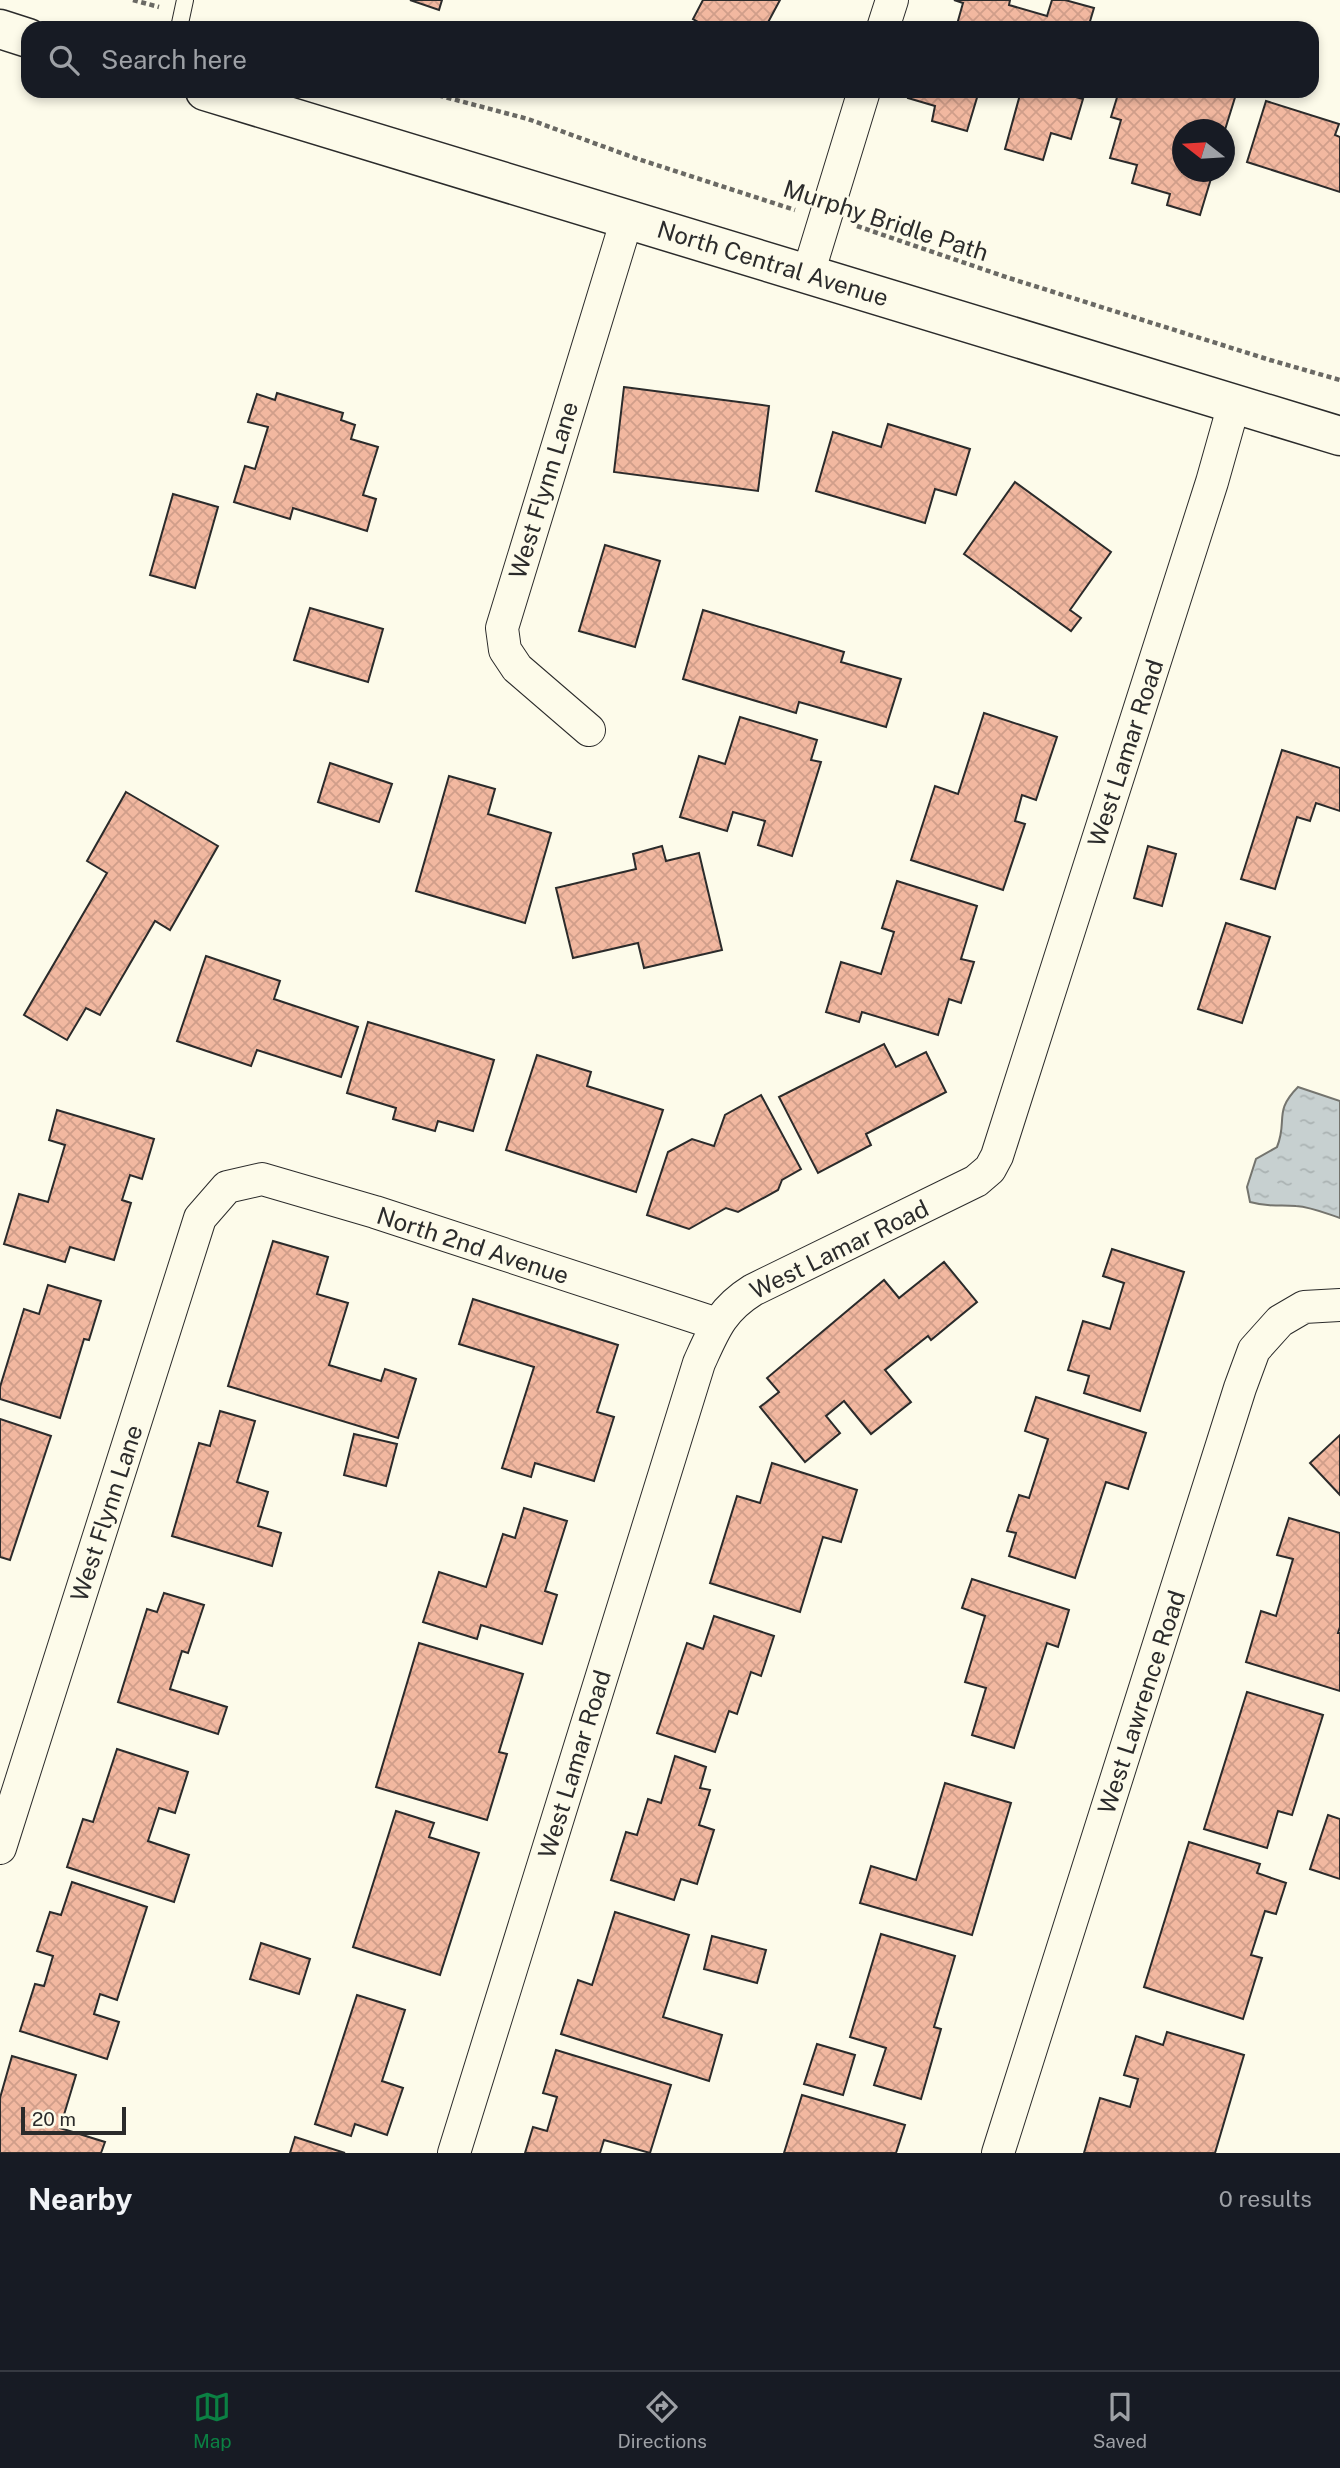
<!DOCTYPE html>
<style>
:root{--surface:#171b24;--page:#242831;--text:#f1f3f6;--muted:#9ea1a6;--line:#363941;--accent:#0b8043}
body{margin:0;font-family:"Public Sans",sans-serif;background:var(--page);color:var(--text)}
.compass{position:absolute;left:1172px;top:119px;width:63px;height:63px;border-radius:50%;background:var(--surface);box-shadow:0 4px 10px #0003;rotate:287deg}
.scale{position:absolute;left:21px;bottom:18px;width:105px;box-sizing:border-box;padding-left:7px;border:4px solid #2b2b2b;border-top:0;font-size:19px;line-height:24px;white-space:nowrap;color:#2b2b2b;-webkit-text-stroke:5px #fdfbea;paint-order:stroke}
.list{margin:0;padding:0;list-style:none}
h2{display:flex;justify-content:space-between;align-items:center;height:91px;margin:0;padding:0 28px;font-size:30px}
h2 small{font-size:23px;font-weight:400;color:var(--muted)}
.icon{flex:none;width:38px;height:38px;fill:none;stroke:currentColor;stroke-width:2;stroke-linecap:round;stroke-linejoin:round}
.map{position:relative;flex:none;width:1340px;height:2153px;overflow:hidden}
.search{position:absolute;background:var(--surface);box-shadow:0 4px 10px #0003;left:21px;right:21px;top:21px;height:77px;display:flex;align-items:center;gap:18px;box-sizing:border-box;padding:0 24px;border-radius:21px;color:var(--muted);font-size:26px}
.sheet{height:217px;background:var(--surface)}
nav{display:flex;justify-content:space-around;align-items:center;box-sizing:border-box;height:98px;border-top:2px solid var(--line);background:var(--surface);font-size:19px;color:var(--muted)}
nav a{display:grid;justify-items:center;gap:4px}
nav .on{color:var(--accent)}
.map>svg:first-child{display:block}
.water{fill:url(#water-ripples);stroke:#74746e;stroke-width:2}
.building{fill:url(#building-cross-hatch);stroke:#2b2b2b;stroke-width:2}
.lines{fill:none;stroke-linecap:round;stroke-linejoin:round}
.lane-casing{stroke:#2b2b2b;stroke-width:18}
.street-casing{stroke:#2b2b2b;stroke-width:34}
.secondary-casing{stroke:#2b2b2b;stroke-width:41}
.path{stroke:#6a6964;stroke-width:4.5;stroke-dasharray:5 3.5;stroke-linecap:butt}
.lane{stroke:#fdfbea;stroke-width:16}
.street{stroke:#fdfbea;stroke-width:32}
.secondary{stroke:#fdfbea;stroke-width:38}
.labels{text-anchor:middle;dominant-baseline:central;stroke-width:5;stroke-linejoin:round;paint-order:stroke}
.street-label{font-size:24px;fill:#2b2b2b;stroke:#fdfbea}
</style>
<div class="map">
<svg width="1340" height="2153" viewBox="0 0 1340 2153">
<defs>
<pattern id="water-ripples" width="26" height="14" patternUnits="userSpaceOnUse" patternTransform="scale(1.75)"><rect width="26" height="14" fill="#c7d0d0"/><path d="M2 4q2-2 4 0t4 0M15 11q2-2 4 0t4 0" fill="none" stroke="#abb3b3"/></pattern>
<pattern id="building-cross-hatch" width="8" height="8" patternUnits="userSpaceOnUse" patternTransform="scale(1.75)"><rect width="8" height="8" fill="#f2b8a0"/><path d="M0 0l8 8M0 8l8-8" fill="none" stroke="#d09e8a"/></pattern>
</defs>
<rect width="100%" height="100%" fill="#fdfbea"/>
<path class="water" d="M1298,1087L1340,1101V1218C1325,1213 1311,1207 1296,1206C1276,1204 1271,1208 1250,1202L1247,1187L1256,1159L1277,1147C1288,1120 1273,1112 1298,1087Z"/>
<g class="building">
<path d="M410,0H442L439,10Z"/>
<path d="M703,0H780L765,28H709L693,19Z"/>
<path d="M954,0H1010L1009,5L1047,16L1052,0H1065L1094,8L1088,28H956L963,3Z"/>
<path d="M910,91H979L967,131L932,121L935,106L908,98Z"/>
<path d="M1021,91H1070L1069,95L1083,99L1071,139L1051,133L1043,160L1005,149Z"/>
<path d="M1119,91H1237L1224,133V130H1182V172H1213L1200,215L1167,205L1170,194L1132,183L1137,165L1110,158L1121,120L1111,117Z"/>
<path d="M1266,101L1339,124L1335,135L1340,137V192L1247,162Z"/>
<path d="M624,387L769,406L758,491L614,472Z"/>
<path d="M277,393L343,413L341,420L355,425L351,439L378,447L363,495L376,499L367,531L293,508L290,519L234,502L245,466L255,469L268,427L248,422L257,394L275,400Z"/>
<path d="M888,424L970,449L956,495L935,489L925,523L816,491L833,432L881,447Z"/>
<path d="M1015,482L1111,552L1070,610L1081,618L1071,631L964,554Z"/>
<path d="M173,494L218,507L195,588L150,575Z"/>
<path d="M605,545L660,561L635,647L579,631Z"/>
<path d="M310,608L383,629L368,682L294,660Z"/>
<path d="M703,610L844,652L841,662L901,679L886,727L799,702L796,713L683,679Z"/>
<path d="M984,713L1057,737L1036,800L1022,795L1015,821L1025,824L1003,890L911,860L935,786L958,794Z"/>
<path d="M740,717L817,740L811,760L821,762L792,856L758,845L765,821L733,812L727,831L680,817L699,756L725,764Z"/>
<path d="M1282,750L1340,768V811L1316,803L1310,821L1297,817L1275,889L1241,879Z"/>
<path d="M330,763L392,784L379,822L318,802Z"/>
<path d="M449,776L495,789L488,814L551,833L525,923L416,891Z"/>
<path d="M126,792L218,846L170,930L155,921L100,1015L86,1008L67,1040L24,1015L107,873L87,861Z"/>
<path d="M662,846L666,861L699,853L722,950L644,968L638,943L573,958L556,888L636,869L633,854Z"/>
<path d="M1148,846L1176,854L1162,906L1134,898Z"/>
<path d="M897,881L977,906L961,959L974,962L961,1003L949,999L938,1035L862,1012L859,1022L826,1012L841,962L881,974L894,932L882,928Z"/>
<path d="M1226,923L1270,937L1242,1023L1198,1009Z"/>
<path d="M206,956L280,981L274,999L358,1027L341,1077L257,1050L251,1066L177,1041Z"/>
<path d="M368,1022L494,1060L473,1131L438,1121L435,1131L393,1119L396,1108L347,1093Z"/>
<path d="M884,1044L896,1067L926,1052L946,1092L866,1134L871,1145L818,1173L779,1097Z"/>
<path d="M537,1055L591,1072L587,1086L663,1110L636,1192L506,1150Z"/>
<path d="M761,1095L801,1169L782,1180L778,1190L738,1212L726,1208L689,1229L647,1215L668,1152L692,1139L714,1146L725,1115Z"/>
<path d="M57,1110L154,1139L142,1179L130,1175L122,1200L131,1203L114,1260L70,1247L65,1262L4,1244L19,1194L48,1202L65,1145L49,1140Z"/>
<path d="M273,1241L328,1257L317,1294L348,1303L329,1365L381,1381L385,1369L416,1379L398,1438L228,1386Z"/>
<path d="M1112,1249L1184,1272L1140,1411L1084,1393L1089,1376L1068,1370L1083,1321L1110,1329L1124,1283L1103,1276Z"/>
<path d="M944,1262L977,1302L931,1340L928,1336L885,1370L911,1402L871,1434L844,1401L826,1416L840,1433L805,1462L760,1407L779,1392L767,1378L884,1280L899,1298Z"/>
<path d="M48,1285L101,1301L89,1340L84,1339L60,1418L0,1399V1387L24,1309L39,1314Z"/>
<path d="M473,1299L618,1345L597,1412L614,1417L594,1481L535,1463L531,1477L502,1468L534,1367L459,1344Z"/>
<path d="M1036,1397L1146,1433L1128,1489L1106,1482L1075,1578L1009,1556L1016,1533L1007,1531L1019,1495L1029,1498L1048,1439L1025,1431Z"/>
<path d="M220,1411L255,1421L237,1482L268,1492L258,1526L281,1533L272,1566L172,1536L199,1443L210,1446Z"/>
<path d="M0,1419L51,1436L10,1560L0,1557Z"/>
<path d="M354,1434L397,1444L386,1486L344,1475Z"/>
<path d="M1340,1435V1495L1310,1463Z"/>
<path d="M772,1463L857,1490L841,1542L823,1537L800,1612L710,1583L737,1496L760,1503Z"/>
<path d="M524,1508L567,1521L545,1591L557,1595L542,1644L481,1625L477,1639L423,1622L439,1572L486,1587L503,1534L515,1538Z"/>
<path d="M1289,1518L1340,1533V1627L1338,1633H1340V1691L1246,1662L1261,1611L1276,1616L1293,1559L1277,1555Z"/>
<path d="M972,1579L1069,1610L1058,1647L1047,1643L1014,1748L972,1735L986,1688L965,1682L985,1616L962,1608Z"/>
<path d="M164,1593L204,1605L188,1653L182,1651L170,1689L227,1707L218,1734L118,1702L147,1609L157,1612Z"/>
<path d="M714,1616L774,1636L761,1676L751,1672L737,1714L729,1711L715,1752L657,1733L687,1643L703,1649Z"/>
<path d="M419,1643L523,1674L499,1752L507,1754L487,1820L376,1787Z"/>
<path d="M1247,1692L1323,1715L1292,1815L1278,1811L1267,1848L1204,1829Z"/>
<path d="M117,1749L188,1772L175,1813L159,1808L148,1841L189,1855L174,1902L67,1867L83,1819L93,1822Z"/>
<path d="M675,1756L706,1767L700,1788L710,1790L699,1825L714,1830L697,1884L681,1879L674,1900L611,1880L626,1832L637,1835L648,1799L661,1803Z"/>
<path d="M945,1783L1011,1803L972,1935L860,1903L871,1866L916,1880Z"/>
<path d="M396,1811L434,1823L429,1837L479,1853L440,1975L353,1947Z"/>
<path d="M1328,1815L1340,1819V1879L1310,1869Z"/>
<path d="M1189,1842L1260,1864L1257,1873L1286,1883L1276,1914L1265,1911L1251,1955L1262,1958L1243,2019L1144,1987Z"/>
<path d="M72,1882L147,1907L117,2000L100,1994L94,2014L119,2022L107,2059L20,2031L35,1984L44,1986L53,1956L37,1951L50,1912L61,1915Z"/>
<path d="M615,1912L689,1935L663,2017L722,2035L709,2081L561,2034L578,1980L592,1985Z"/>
<path d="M881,1934L955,1956L934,2027L941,2029L921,2099L874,2085L886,2048L850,2037Z"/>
<path d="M712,1936L766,1950L757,1983L704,1969Z"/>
<path d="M261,1943L310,1959L299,1994L250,1979Z"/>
<path d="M357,1995L405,2010L382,2081L403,2088L387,2135L355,2124L351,2136L315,2124Z"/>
<path d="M1167,2032L1244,2055L1215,2153H1084L1100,2098L1130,2107L1138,2079L1124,2075L1136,2036L1163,2045Z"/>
<path d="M817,2044L855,2055L843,2095L804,2084Z"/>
<path d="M556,2050L671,2085L650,2153L604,2140L600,2153H525L533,2127L547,2131L557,2097L543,2093Z"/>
<path d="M12,2056L76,2075L60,2128L105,2142L101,2153H0V2098Z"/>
<path d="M802,2095L905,2125L896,2153H784Z"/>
<path d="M295,2137L345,2153H290Z"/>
</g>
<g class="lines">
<g class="lane-casing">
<path id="lane" d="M179,28L185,0"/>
</g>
<g class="street-casing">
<g id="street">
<path d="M883,28L892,0"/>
<path d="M808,274L864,91"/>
<path d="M589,730L517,668L505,650L502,628L627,219"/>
<path d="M0,1848L200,1218L227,1187L262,1179L375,1212L717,1324"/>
<path d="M454,2153L699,1363C714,1330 721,1310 753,1290L976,1181L990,1169L997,1156L1212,482L1234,404"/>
<path d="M998,2153L1240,1388L1254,1350L1280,1321L1304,1307L1340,1305"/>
</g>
</g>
<g class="secondary-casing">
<g id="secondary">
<path d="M0,29L28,38"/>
<path d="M205,91L1340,436"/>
</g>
</g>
<g class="path">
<path d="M133,0L159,7"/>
<path d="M422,91L528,119L635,158L795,210"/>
<path d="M857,226L1009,278L1270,360L1340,380"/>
</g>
<use href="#lane" class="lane"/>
<use href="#street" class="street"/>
<use href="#secondary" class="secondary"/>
</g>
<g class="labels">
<g class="street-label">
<text transform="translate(886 220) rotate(18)">Murphy Bridle Path</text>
<text transform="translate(773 263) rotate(17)">North Central Avenue</text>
<text transform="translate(543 490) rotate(-73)">West Flynn Lane</text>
<text transform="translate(1125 753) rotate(-72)">West Lamar Road</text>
<text transform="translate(473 1245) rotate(18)">North 2nd Avenue</text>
<text transform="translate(839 1249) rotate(-26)">West Lamar Road</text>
<text transform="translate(106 1513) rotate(-72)">West Flynn Lane</text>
<text transform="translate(1141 1702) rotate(-72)">West Lawrence Road</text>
<text transform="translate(574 1764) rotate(-73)">West Lamar Road</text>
</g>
</g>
</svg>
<svg class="compass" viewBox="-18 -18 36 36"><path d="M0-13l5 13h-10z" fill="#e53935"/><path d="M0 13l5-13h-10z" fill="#9ea1a6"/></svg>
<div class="scale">20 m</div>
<div class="search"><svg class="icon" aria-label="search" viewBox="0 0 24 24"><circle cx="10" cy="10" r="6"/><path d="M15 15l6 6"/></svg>Search here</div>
</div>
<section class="sheet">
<h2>Nearby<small>0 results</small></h2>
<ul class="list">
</ul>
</section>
<nav>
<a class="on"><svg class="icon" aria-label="map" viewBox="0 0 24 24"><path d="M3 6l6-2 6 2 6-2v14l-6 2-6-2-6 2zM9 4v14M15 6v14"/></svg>Map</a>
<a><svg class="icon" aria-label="directions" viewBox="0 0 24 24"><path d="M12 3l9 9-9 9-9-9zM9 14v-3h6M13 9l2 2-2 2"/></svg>Directions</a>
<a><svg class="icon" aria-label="saved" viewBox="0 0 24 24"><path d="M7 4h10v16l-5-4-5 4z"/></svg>Saved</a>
</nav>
